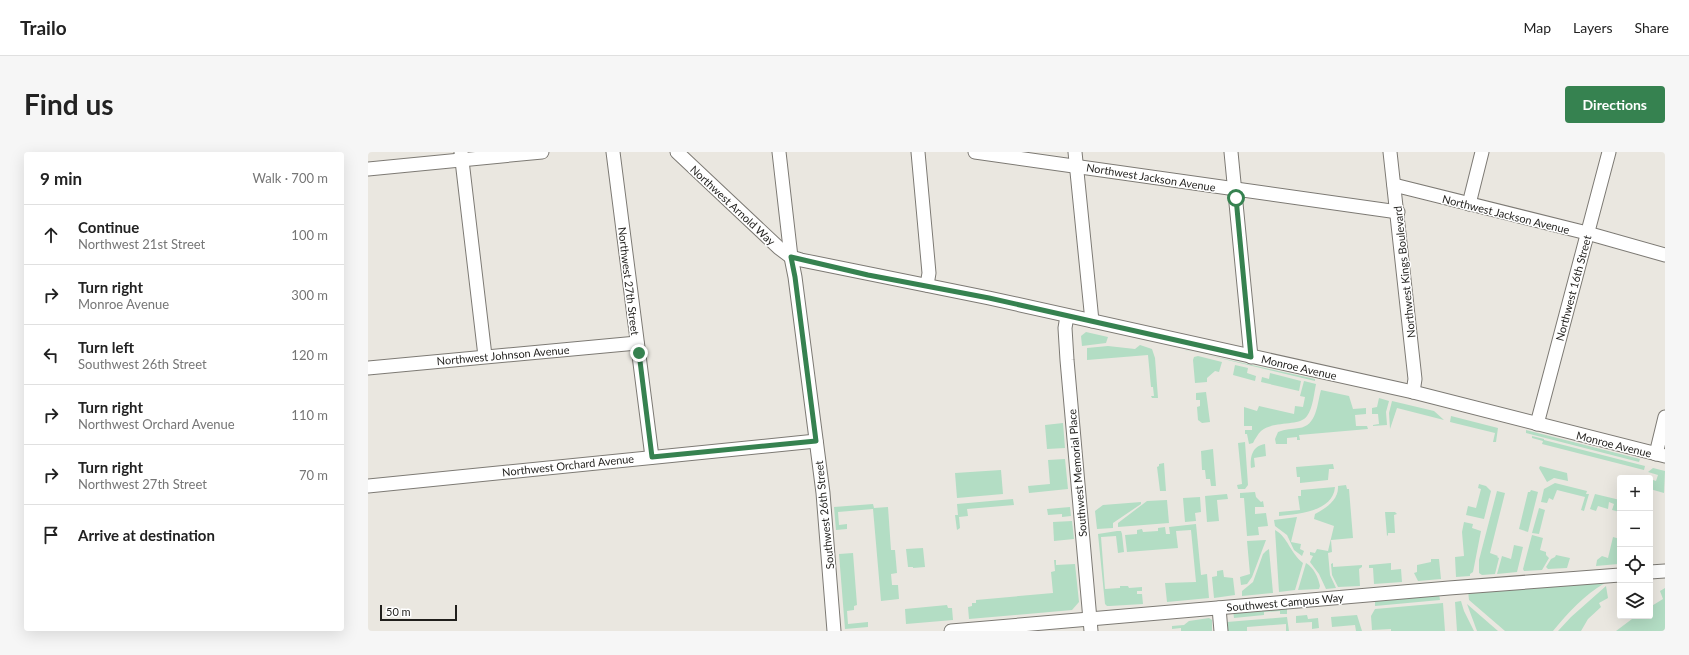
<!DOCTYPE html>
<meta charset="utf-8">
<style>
:root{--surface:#fff;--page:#f6f6f6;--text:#222;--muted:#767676;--line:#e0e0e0;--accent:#368250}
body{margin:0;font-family:Lato,sans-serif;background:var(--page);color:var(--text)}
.controls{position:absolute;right:12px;bottom:12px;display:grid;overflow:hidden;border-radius:4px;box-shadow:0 4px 16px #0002}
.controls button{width:36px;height:36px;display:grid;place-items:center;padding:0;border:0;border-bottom:1px solid var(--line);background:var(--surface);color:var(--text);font:20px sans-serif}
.scale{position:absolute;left:12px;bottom:10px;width:77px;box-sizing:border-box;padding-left:4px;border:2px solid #201f1c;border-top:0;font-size:11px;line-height:14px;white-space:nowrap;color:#201f1c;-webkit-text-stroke:3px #fff;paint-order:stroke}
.stop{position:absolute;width:12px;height:12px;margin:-9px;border:3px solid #368250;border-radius:50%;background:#fff}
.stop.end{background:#368250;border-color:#fff;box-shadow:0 1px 4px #0008}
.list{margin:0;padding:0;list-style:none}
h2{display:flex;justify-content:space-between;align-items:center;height:52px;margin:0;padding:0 16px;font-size:17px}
h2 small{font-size:13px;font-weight:400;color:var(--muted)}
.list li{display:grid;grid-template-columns:26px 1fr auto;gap:12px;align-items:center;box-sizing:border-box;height:60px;padding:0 16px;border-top:1px solid var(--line)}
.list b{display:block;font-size:15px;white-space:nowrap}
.list p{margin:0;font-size:13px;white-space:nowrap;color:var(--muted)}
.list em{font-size:13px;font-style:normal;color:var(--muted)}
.icon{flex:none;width:22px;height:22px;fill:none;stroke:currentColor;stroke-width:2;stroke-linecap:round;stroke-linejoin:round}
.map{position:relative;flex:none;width:1297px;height:479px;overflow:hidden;border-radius:4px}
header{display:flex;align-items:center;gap:24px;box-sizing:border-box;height:56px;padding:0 20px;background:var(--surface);border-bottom:1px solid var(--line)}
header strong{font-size:19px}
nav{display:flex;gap:22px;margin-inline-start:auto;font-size:14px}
.intro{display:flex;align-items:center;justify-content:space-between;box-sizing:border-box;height:96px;padding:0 24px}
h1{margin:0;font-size:28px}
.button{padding:10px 18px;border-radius:4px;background:var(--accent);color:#fff;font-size:14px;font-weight:700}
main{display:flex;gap:24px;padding:0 24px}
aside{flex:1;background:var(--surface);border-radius:4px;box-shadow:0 4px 16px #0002}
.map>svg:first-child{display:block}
.green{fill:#b3ddc4}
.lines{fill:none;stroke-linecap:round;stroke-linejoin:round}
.minor-casing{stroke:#7d7a74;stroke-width:15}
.minor{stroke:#fff;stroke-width:13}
.route{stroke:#368250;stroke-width:5}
.labels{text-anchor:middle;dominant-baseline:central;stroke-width:3;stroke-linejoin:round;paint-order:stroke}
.street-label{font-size:11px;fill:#201f1c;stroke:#fff}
</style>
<header>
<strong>Trailo</strong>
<nav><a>Map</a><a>Layers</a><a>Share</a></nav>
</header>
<div class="intro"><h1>Find us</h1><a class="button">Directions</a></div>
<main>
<aside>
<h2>9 min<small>Walk · 700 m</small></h2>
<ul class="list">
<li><svg class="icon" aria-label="ahead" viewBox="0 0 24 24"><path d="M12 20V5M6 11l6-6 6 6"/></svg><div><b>Continue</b><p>Northwest 21st Street</p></div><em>100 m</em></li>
<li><svg class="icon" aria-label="right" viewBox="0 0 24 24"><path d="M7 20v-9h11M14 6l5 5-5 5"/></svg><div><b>Turn right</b><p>Monroe Avenue</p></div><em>300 m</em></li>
<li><svg class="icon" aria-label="left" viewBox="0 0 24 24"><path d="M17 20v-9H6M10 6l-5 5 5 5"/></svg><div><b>Turn left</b><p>Southwest 26th Street</p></div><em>120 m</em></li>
<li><svg class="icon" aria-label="right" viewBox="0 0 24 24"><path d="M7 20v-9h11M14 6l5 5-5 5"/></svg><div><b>Turn right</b><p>Northwest Orchard Avenue</p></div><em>110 m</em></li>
<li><svg class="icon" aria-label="right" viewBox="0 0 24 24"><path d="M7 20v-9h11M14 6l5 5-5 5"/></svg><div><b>Turn right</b><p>Northwest 27th Street</p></div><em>70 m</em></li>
<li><svg class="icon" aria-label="arrive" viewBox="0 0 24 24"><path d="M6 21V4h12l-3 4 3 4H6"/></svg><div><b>Arrive at destination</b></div></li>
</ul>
</aside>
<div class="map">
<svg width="1297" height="479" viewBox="0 0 1297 479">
<rect width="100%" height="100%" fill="#eae7e0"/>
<g class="green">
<path d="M718,180L740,185L738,191L714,194L713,184Z"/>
<path d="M772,193L784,197L787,206L790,246H784L783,244H786L785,235H783L780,203L719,208V196L740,194L767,197Z"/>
<path d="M817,198L947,227V229L818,198Z"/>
<path d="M830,204L854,210L851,220L847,219L839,226V230L827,231L825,208L826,205Z"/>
<path d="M867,213L880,216L879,221L888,224L887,229L865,223Z"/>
<path d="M902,221L933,229L931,239L893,230L894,225L901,227Z"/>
<path d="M936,229L948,232C946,241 945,256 939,264C932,275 906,268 893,279C890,282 887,287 885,291L881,292L879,282H877V278H884V274H876V255L889,259L891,254L926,262L927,254L935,255L937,245L932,244Z"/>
<path d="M953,238L981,244L985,257L998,256V262L987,263L988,274H999L1000,277L931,283L932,288H929V285L919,286V292H908L907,287L910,280C917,277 924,277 931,276C949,274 949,252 953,238Z"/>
<path d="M838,240L842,270L834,271L830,268L829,255L832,254V248H828V241Z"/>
<path d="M1011,246L1021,249L1018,260L1019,273L1005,274V273L1011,272L1010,262H1004V256L1009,255Z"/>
<path d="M1024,249L1066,259L1076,268L1029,256L1022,277L1021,261Z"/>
<path d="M1083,264L1130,276L1128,290H1125L1127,281L1082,270Z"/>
<path d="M695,271L697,296L679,297L677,273Z"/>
<path d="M1158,278L1272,307L1271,310L1158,281Z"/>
<path d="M1164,284L1176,287V288L1277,314L1276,318L1174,292L1175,289L1164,286Z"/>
<path d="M877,290L880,333L877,337H870L869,333L874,332L870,291Z"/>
<path d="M897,292L898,304L886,306L887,315L883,316C882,305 884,294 897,292Z"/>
<path d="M845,297L848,334H843L842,327H838L837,318H834L833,299Z"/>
<path d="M697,307L700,337L661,341L660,334L682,332L680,308Z"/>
<path d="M796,311L798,339H792L789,315L791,314V312Z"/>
<path d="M965,312L966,317H961L960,328L932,331V325H929L928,315Z"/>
<path d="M1172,314L1199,321L1200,329L1186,326L1179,330L1171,316Z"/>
<path d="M1285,316L1297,319L1296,341L1282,337V327L1288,329L1290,323L1280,320Z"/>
<path d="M633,318L635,342L589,346L587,321Z"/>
<path d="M1187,331L1219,339L1218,342H1221L1216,359L1213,358L1217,345L1189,338L1185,348L1181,346L1179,351L1173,350L1176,337Z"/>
<path d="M1111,332L1118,334L1123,339L1116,367L1098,363L1100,354L1108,356L1113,337L1110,336Z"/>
<path d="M978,333L979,337H981L985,386L963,388L964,400L960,401L962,423L968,436L958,437L951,422L942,410L945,404L942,403V400L947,401L949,397L960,399L966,374L946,367L947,362C958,356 971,348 970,334Z"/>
<path d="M967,335C965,360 929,362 911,364V360L932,358L930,344H933V338Z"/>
<path d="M1163,338L1170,340L1160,380L1151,377L1160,340H1162Z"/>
<path d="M1129,339L1137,341L1122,401L1130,404L1129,405L1131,406L1127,422L1114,423L1111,421V408Z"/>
<path d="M887,340L888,345L893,350L895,349L896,355H887V362L898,361L900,374L890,375L891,383L879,384L876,346H872V341Z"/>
<path d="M859,342L860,347L849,348L851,369L839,370L837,344Z"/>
<path d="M1227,342L1252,348V360L1244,358L1246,352L1241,350L1240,357L1230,354L1228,359L1222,357Z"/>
<path d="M832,345L833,360L827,361L828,369L817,370L815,346Z"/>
<path d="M645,347L646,353L599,357L600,364L591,365L592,376L589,378L587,363H590L589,352Z"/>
<path d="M799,348L801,371L750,375V371L779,349Z"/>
<path d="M773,350V352L745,371V376L729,377L727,359L735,353Z"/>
<path d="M505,352L506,356L520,355L523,398H527L529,421L523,422L524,433H530L531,447L513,449L505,357L470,360L471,373L479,372V377L468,378L466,355Z"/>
<path d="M702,355L703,364L694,365V362L680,363L679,357Z"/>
<path d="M1171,356L1177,358L1171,382L1164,381Z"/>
<path d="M1017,360H1027L1029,362L1026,363L1027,381H1020V383L1019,384Z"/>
<path d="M929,365L923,390L933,392L932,397L936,399L934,404L926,398L919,383L907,374L906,368Z"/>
<path d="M704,369L706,387L686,389L685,370Z"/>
<path d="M1096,370L1105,372L1104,376L1113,379L1105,420L1102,422V424L1088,425L1087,405L1096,404L1094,380Z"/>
<path d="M828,372L833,423L839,422L841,446L799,450L797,431L828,430L823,378L808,379L810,396L759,400L757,383L769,382V378L774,377L775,380L790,379V376L797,375L798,382H802L801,375Z"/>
<path d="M907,378C920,385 922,401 935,411L927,438L911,440Z"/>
<path d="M749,379H753L754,382L756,400L750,401L748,384L733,385L737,437L752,436V434H760L761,436L774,435V439H769V442H774L775,452L742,454H739L737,452L730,382Z"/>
<path d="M1164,383L1175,386L1172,398L1178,400V403L1181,406L1174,418L1156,419L1155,417Z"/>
<path d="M1245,385L1252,387V391L1250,392L1252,397V410L1250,412L1228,414L1229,408L1234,404L1240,406Z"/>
<path d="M898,388L884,425L879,432L873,433L872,425L882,422L879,389Z"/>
<path d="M1146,393L1155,395L1149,420L1129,422L1134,404L1143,407Z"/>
<path d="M555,396L557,415L545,416V415H540L538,397Z"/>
<path d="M901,397L905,441L874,444V439L885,430L895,402L898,399Z"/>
<path d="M485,401L489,453L486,454V458L479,459L480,472L500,470V475L477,477L471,402Z"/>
<path d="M1188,403L1202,406L1199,416L1180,417L1178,415L1183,407L1187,405Z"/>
<path d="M1063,407H1071L1073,427L1050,429L1046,421L1049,420V413L1063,410Z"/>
<path d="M686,408H688V413L707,412L711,450L704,458L601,467L600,455L604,454V451H608V448L685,441L683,420L687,419Z"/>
<path d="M938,411C946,416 950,425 952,434L951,437L930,438Z"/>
<path d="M965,411V415L994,413V415L991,417L992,434L970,435L964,423L963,412Z"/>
<path d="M1023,411V418L1033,417L1034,430L1006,432L1005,416H1001V413Z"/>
<path d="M855,418L856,425L865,426L867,443L846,446L844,425L849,424V419Z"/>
<path d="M1236,427L1237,431C1216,443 1200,461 1185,479H1137L1101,448L1100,438Z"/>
<path d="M1238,434L1240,446L1231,451L1233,455L1220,467L1213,479H1190L1203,465Z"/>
<path d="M1297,436V479H1248L1268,464H1282V455L1295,447L1292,439Z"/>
<path d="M1071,442L1072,448L1007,454V447Z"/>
<path d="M1093,449L1096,459L1106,479H1089L1087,450Z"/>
<path d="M1075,451L1077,479H1023V477L1004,478L1003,464L1007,457Z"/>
<path d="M1099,452L1130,479H1109Z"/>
<path d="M579,453L580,456H584L585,468L538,472L537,457Z"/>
<path d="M919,454V462H912V459L896,460V463L866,466L865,458Z"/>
<path d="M939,463L940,467L950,466L951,476L944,477V470L928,471V464Z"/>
<path d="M989,463L994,479H988L987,473L964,475L963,465Z"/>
<path d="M919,465L921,479H918V472L879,475V479H860L859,470Z"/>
<path d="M841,466L844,468V479H813V476L804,477V474L816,473L821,469Z"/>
</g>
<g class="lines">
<g class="minor-casing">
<g id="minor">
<path d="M93,0L117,204"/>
<path d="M245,0L284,305"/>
<path d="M309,0L411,96L423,105L433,108L621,146L1045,240L1297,304"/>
<path d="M411,0L423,105L427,125L455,341L466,479"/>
<path d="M550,0L561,121L559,133"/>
<path d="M607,0L1030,60"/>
<path d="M707,0L724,169"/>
<path d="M863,0L883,205"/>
<path d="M1022,0L1047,227L1045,240"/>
<path d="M0,17L174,0"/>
<path d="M1026,33L1219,81L1297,103"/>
<path d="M1101,52L1114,0"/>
<path d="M699,164L697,176L699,208L723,479"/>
<path d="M0,216L269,191"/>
<path d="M1169,272L1241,0"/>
<path d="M1288,302L1297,265"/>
<path d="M0,334L448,289"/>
<path d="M1282,420L1297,419"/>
<path d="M851,456L853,479"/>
<path d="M583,479L1081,436L1252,423"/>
</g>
</g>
<use href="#minor" class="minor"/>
</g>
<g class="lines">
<path class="route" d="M271,201L284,305L448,289L427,125L423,105L500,123L621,146L883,205L868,46"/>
</g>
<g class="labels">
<g class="street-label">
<text transform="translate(783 25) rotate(9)">Northwest Jackson Avenue</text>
<text transform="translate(365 53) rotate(43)">Northwest Arnold Way</text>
<text transform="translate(1138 62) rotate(14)">Northwest Jackson Avenue</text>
<text transform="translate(1036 120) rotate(-96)">Northwest Kings Boulevard</text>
<text transform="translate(261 129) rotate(83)">Northwest 27th Street</text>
<text transform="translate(1205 136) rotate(-75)">Northwest 16th Street</text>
<text transform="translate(135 203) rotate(-5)">Northwest Johnson Avenue</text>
<text transform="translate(931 215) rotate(13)">Monroe Avenue</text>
<text transform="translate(1246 292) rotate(14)">Monroe Avenue</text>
<text transform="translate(200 313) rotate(-6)">Northwest Orchard Avenue</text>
<text transform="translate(709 321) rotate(-95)">Southwest Memorial Place</text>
<text transform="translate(456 363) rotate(-96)">Southwest 26th Street</text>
<text transform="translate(917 450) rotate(-5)">Southwest Campus Way</text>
</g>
</g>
</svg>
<div class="controls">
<button>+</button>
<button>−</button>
<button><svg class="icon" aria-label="locate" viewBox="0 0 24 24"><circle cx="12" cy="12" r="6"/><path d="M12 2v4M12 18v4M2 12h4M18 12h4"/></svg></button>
<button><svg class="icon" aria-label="layers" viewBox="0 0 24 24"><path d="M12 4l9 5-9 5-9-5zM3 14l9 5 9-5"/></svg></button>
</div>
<div class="scale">50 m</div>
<div class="stop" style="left:868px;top:46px"></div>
<div class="stop end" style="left:271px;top:201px"></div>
</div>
</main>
